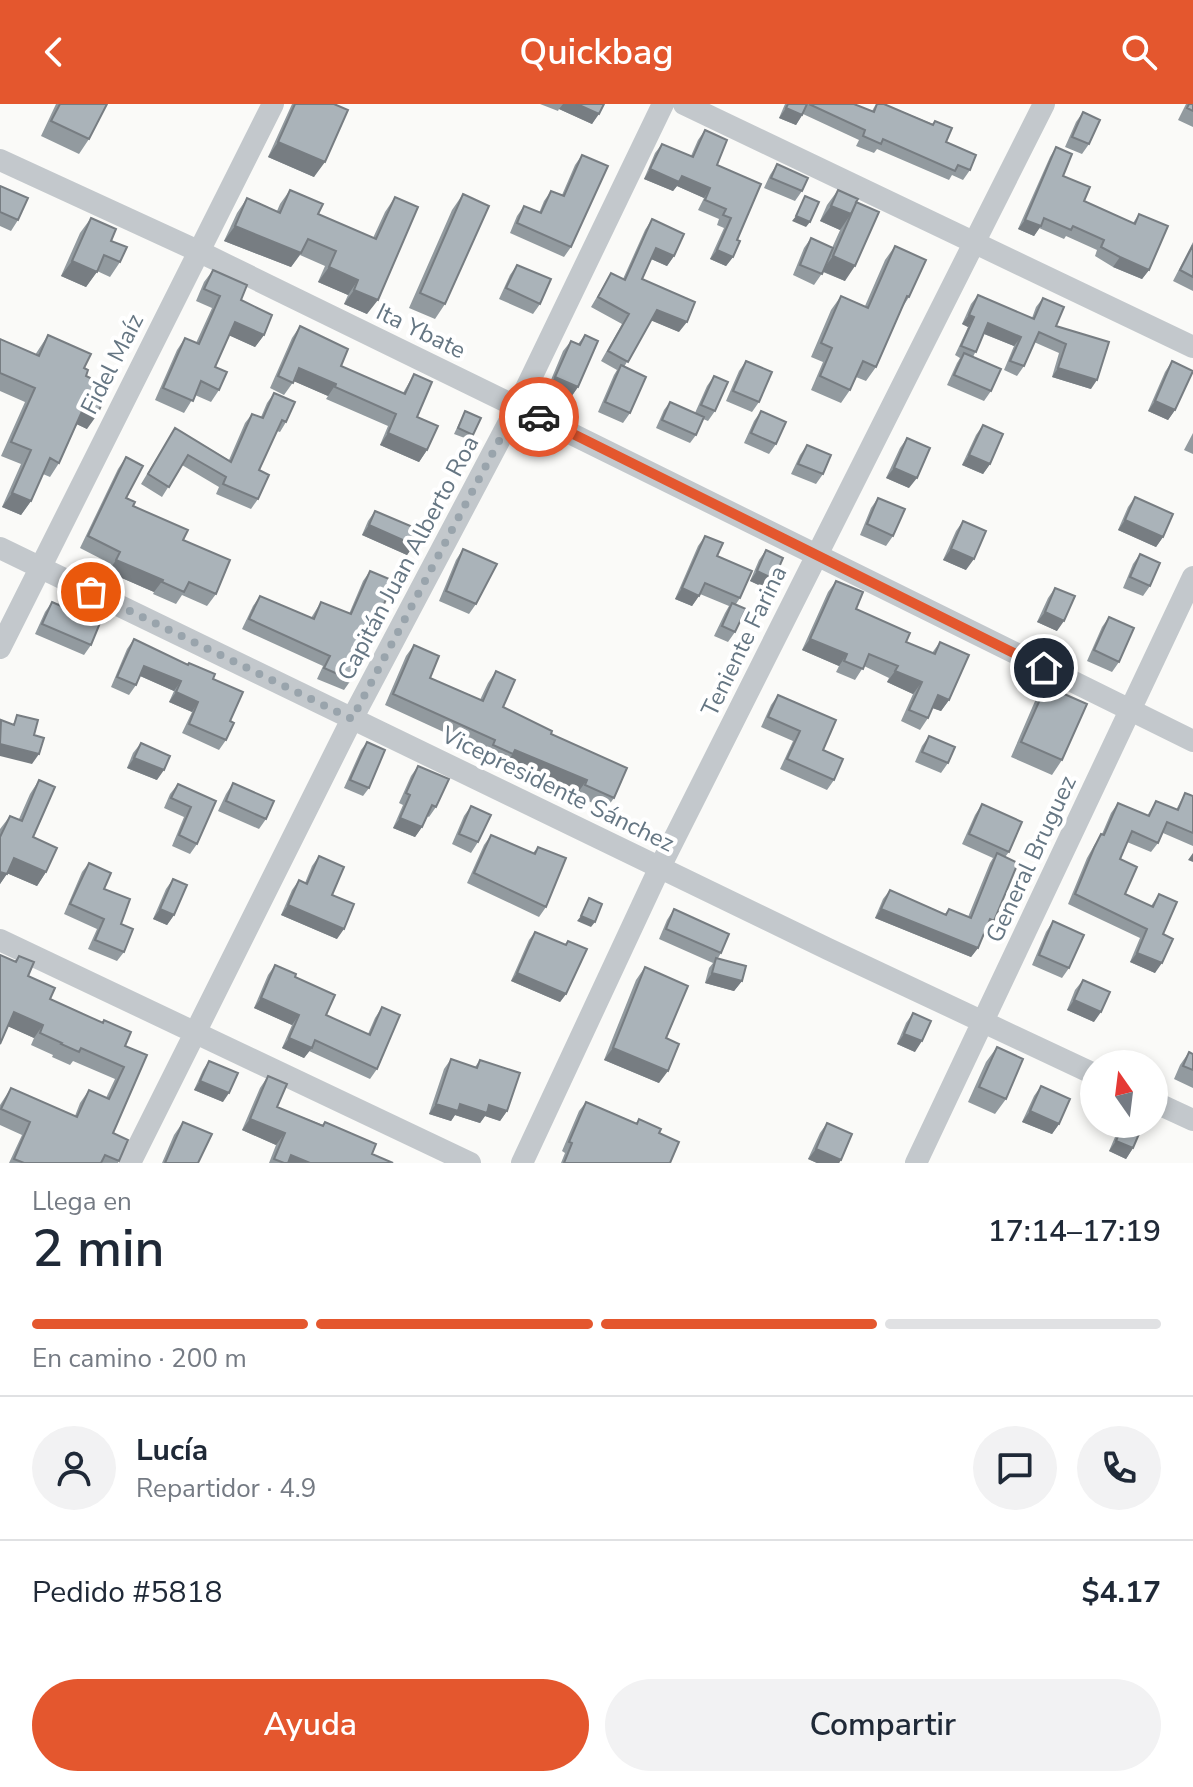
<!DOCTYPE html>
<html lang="es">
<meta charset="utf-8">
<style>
:root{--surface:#fff;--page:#f2f2f3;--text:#1f2937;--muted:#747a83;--line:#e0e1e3;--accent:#e4572e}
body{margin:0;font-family:"Nunito Sans",sans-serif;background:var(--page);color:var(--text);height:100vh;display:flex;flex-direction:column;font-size:30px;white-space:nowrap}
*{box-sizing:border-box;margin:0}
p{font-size:26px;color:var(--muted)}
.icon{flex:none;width:44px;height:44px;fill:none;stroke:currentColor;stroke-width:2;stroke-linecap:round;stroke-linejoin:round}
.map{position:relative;height:1059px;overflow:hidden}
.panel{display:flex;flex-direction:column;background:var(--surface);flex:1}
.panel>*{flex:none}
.needle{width:52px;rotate:346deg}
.buttons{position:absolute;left:1080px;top:946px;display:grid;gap:16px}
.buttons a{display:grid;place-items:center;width:88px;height:88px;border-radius:50%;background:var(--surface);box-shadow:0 4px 12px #0003;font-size:40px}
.pin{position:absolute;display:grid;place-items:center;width:68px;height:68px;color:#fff;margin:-34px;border:4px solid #fff;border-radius:50%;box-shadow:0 2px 8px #0007}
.courier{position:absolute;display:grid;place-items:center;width:80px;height:80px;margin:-40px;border:6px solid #e4572e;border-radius:50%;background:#fff;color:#222;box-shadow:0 2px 10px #0007}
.summary em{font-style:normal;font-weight:600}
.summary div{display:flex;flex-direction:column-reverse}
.summary{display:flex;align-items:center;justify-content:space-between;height:136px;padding:0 32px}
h1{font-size:52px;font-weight:600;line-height:60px}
.bar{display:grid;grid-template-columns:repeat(4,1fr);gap:12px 8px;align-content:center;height:96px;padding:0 32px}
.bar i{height:10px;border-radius:6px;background:var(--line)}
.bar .on{background:var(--accent)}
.bar p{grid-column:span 4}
.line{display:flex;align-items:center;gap:20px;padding:0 32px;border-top:2px solid var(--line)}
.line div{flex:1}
.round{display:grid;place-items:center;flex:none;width:84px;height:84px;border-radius:42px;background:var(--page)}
.primary-button{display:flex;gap:16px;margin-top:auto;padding:16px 32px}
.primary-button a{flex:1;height:92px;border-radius:48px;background:var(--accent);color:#fff;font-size:32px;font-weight:600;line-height:92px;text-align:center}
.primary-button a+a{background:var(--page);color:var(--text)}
header{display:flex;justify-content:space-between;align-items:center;height:104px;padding:0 32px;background:var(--accent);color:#fff;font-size:36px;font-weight:600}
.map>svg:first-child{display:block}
</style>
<header><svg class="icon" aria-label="back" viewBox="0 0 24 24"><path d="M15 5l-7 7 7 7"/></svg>Quickbag<svg class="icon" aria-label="search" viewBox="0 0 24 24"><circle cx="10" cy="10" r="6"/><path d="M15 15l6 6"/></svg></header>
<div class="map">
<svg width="1193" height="1059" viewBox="0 0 1193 1059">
<rect width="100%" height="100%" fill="#fafaf8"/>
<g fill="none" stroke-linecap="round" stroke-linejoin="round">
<!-- minor -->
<path stroke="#c3c8cc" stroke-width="22" d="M684 0 1193 243
M0 56 198 147 517 303 1193 637
M0 444 828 845 1094 970
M0 544 273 0
M0 836 470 1059
M1154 998 1193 1016
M130 1059 352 615 517 303 663 0
M522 1059 660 763 1044 0
M916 1059 1193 473"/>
</g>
<!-- wall -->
<path fill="#929a9f" d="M56 0H107L89 35 79 50 41 32Z
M292 0H334L314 73 268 53Z
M540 0H604L592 20 559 5 558 7Z
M785 0H854L872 7 876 0H884L933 20 935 17 946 38 970 66 963 76 952 71 949 76 877 45 874 49 856 42 859 36 803 10 796 21 779 14Z
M1186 0H1193V23L1178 16Z
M1083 8 1089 40 1082 50 1065 43 1076 18Z
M705 26 717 61 737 136 733 153 726 162 710 155 724 124 717 121 719 115 698 106 704 94 677 82 673 87 644 75 655 49 662 40 691 52 698 36Z
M1056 43 1063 72 1084 97 1133 119 1139 110 1149 166 1142 175 1113 163 1095 152 1097 146 1066 132 1064 135 1039 124 1034 132 1018 125 1050 53Z
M582 51 571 143 564 153 510 129 517 112 524 102 539 109 544 97 551 87 562 91 575 61Z
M777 60 802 87 795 97 764 84 770 71Z
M0 82 18 116 11 127 0 122Z
M290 86 318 110 373 134 385 108 395 93 367 210 344 200 348 191 318 178 325 162 300 151 291 163 224 137 237 109 247 94 277 107 280 100Z
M838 86 856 98 845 177 823 168 814 181 793 171 804 144 811 134 832 144 841 124 840 126 820 117 827 101Z
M463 90 445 200 435 215 409 204 452 106Z
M91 114 111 137 120 158 110 173 97 167 86 183 61 172 80 129Z
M652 115 674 152 667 162 651 155 642 175 679 228 651 216 624 263 630 309 623 319 598 308 614 271 617 266 601 257 622 220 591 203 611 169 623 175 645 126Z
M1193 138V187L1173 177Z
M895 142 909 193 902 204 876 263 866 277 856 273 850 286 841 299 811 286 823 258 811 253 831 206 841 192 865 202 885 156Z
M517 161 540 200 533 210 499 195 510 171Z
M213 166 241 196 264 231 255 243 229 231 215 263 219 286 211 298 195 291 184 309 155 296 177 246 185 234 196 239 212 204 196 197 204 178Z
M978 191 1032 214 1036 203 1043 194 1056 222 1091 285 1052 273 1059 249 1034 238 1024 262 1017 272 1004 266 1014 242 984 230 973 253 991 287 984 297 947 281 957 259 960 254 955 251 968 223 962 220 971 200Z
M300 222 341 262 403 289 414 270 417 313 427 346 419 358 380 341 388 322 326 295 328 292 294 277 284 291 270 284 292 234Z
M48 231 84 264 86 272 87 325 77 320 59 359 50 373 43 370 31 397 21 411 2 403 21 360 1 352 25 298 0 287V235L35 251Z
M585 231 578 283 571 293 548 283 563 247 571 237 578 240Z
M746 257 759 298 752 308 726 297 739 267Z
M1172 257 1175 306 1168 316 1148 307 1165 268Z
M714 272 715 307 708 317 703 315 696 331 690 339 656 324 664 306 670 298 695 309 707 282Z
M274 289 286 318 280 328 277 327 259 366 258 395 251 405 216 390 219 383 182 361 162 393 141 380 175 324 229 356 245 319 252 310 261 313 267 299Z
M465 307 473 331 470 336 454 330Z
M761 307 776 340 769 350 744 339 754 317Z
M983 321 990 360 983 370 962 361 976 331Z
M1193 329V350L1184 346Z
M907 334 909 384 886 374 900 344Z
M807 341 823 370 816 380 791 370 800 351Z
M126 353V394L133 402 183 436 216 490 207 502 182 491 176 500 153 490 154 488 108 468 111 460 80 444 118 365Z
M1135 393 1163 433 1156 443 1118 426 1128 403Z
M878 394 893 432 886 442 860 431 871 404Z
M375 407 414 441 407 451 362 431 368 417Z
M963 417 966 466 943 456 956 427Z
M705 432 740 494 736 500 735 528 728 538 714 532 725 509 729 502 700 490 692 502 675 495 698 442Z
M463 445 476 500 469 510 439 497 456 456Z
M766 446 774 475 767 485 750 477 759 456Z
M1140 450 1150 482 1143 492 1123 484 1133 460Z
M370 467 351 576 344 586 317 575 323 562 242 525 253 502 260 492 311 514 321 498 349 510 363 477Z
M836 477 856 505 906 538 932 549 940 538 949 596 941 607 932 604 928 614 920 626 901 617 913 590 887 578 889 574 864 562 855 576 836 568 839 562 802 546 828 488Z
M1055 484 1057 527 1037 518 1048 494Z
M52 498 91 541 84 551 35 530 45 508Z
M1109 513 1119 558 1112 568 1087 557 1102 523Z
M134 535 213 575 230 617 226 636 219 646 182 629 192 608 169 598 174 587 140 572 136 581 129 591 111 583 127 545Z
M414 541 430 574 480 596 488 579 496 567 503 603 551 630 614 694 606 705 577 692 579 687 508 657 505 661 485 652 487 648 385 601 406 552Z
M1046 582 1062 656 1052 671 1011 653 1035 597Z
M778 591 834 676 827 686 780 665 793 637 761 623 771 601Z
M929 632 948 659 941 669 915 658 922 642Z
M367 638 369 684 363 692 344 684 361 646Z
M141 639 157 676 127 664 133 649Z
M418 662 436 703 429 713 427 712 422 723 415 733 393 724 403 701 399 699 411 672Z
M39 676 33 733 46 768 37 782 7 769 0 780V725L10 712 19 715 30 690Z
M233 679 266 715 259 725 218 707 226 690Z
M178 680 216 697 197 740 190 750 172 742 184 713 164 704 170 690Z
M1185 689 1193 692V742L1163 729 1158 739 1151 748 1127 738 1120 755 1125 790 1151 802 1159 790 1163 830 1155 869 1130 858 1140 834 1068 800 1087 754 1095 740 1102 730 1111 709 1118 699 1147 712 1156 697 1176 706Z
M982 700 1009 748 1005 753 994 817 987 826H986L978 844 971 853 875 814 883 795 890 786 945 810 949 805 968 813 990 759 993 754 962 740 975 711Z
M471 702 478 738 471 749 452 740 464 712Z
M491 731 533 749 538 743 546 803 539 813 467 779 484 741Z
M319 752 332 791 337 835 281 811 292 786 299 776 305 779 312 762Z
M89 759 104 785 124 848 117 857 88 845 97 825 64 810 82 768Z
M173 775 174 811 167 821 153 815 166 785Z
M674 805 721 849 718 854 742 877 734 887 705 879 709 864 713 859 659 835 667 816Z
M1053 817 1069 864 1062 874 1032 861 1046 828Z
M535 828 565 841 568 837 566 890 560 898 511 877 529 836Z
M19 852 28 872 50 895 125 942 147 951 113 1029 119 1057 118 1059H9L22 1031 0 1021V1001L11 984 75 1012 80 999 89 986 106 994 115 975 73 957 70 961 52 953 53 951 31 941 34 934 8 922 14 858Z
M275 861 295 873 326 911 368 930 375 914 382 903 377 965 370 975 309 947 304 954 282 944 292 921 254 904 268 871Z
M645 863 666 934 659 979 604 956 636 876Z
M1083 876 1094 918 1067 906 1075 886Z
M913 909 915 948 897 940 906 919Z
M997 943 1006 995 995 1010 968 998 986 958Z
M1189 948 1193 950V984L1174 975 1180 961Z
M451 955 475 963 480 956 507 1007 500 1017 485 1012 480 1019 455 1011 451 1017 429 1010 444 965Z
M209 957 223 998 194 986 203 966Z
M268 972 277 1003 323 1021 325 1018 372 1050 393 1059H269L276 1041 242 1026 260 984Z
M1041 982 1059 1020 1052 1030 1022 1018 1034 992Z
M586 998 636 1019 639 1015 659 1029 670 1059H561L565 1049 562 1047 579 1007Z
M183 1018 198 1059H162L174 1031Z
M827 1019 841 1056 839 1059H817L808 1055 820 1029Z
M1122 1020H1135L1133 1044 1126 1055 1109 1047 1118 1026Z"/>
<!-- shaded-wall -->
<path fill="#777d82" d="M563 0H577L599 10 592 20 559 5Z
M786 4 802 11 796 21 779 14Z
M278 38 325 58 314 73 268 53Z
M650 65 682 72 710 84 704 94 677 82 673 87 644 75Z
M831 102 851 110 840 126 820 117Z
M796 112 810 118 806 123 792 117Z
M1025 116 1041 122 1034 132 1018 125Z
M235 122 301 149 291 163 224 137Z
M656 144 674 152 667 162 649 154Z
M717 146 733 153 726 162 710 155Z
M833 152 855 162 845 177 822 167Z
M1120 153 1149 166 1142 175 1113 163Z
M72 157 97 168 86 183 61 172Z
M329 163 358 176 348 191 318 178Z
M354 186 378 196 367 210 344 200Z
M657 206 687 218 679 228 650 216Z
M969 211 974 213 968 223 962 220Z
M235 218 264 231 255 243 226 230Z
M988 219 1021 233 1014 242 982 229Z
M299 264 336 280 328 292 291 276Z
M1058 264 1097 276 1091 285 1052 273Z
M555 273 578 283 571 293 548 283Z
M1155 297 1175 306 1168 316 1148 307Z
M83 305 97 311 87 325 74 319Z
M388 329 427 346 419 358 380 341Z
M969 351 990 360 983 370 962 361Z
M894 364 917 374 909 384 886 374Z
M12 389 31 397 21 411 2 403Z
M1125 416 1163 433 1156 443 1118 426Z
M369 421 414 441 407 451 362 431Z
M951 445 974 455 966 466 943 456Z
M116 456 163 476 154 488 108 468Z
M757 467 774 475 767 485 750 477Z
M682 484 699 492 692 502 675 495Z
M1045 508 1064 517 1057 527 1037 518Z
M810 535 847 550 839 562 802 546Z
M144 562 181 577 174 587 138 571Z
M895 567 922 578 913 590 887 578Z
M176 588 198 598 192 608 169 598Z
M938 591 949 596 941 607 930 603Z
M0 640 39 650 32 660 0 652Z
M515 646 587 676 579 687 508 657Z
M134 654 164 666 157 676 127 664Z
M400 714 422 723 415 733 393 724Z
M1193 749V758L1188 756Z
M14 754 46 768 37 782 4 768Z
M0 768 7 770 0 780Z
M288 801 344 825 337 835 281 811Z
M160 805 174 811 167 821 153 815Z
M881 805 978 844 971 853 875 814Z
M581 812 595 818 591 823 577 817Z
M990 815 994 817 987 826 983 825Z
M1137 849 1162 859 1155 869 1130 858Z
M517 869 566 890 560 898 511 877Z
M712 869 742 877 734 887 705 879Z
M261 894 299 911 292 921 254 904Z
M1074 896 1101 908 1094 918 1067 906Z
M14 908 43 921 34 934 5 921Z
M904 930 922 937 915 948 897 940Z
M289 934 312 944 304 954 282 944Z
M613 944 668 967 659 979 604 956Z
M200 977 229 989 223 998 194 986Z
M436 1000 489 1001 507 1007 500 1017 485 1012 480 1019 455 1011 451 1017 429 1010Z
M1030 1007 1059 1020 1052 1030 1022 1018Z
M250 1015 285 1029 276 1041 242 1026Z
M1116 1037 1133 1044 1126 1055 1109 1047Z
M816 1045 841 1056 839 1059H817L808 1055Z
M291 1051 310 1059H286Z"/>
<!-- building -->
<path fill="#aab3b9" stroke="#777d82" stroke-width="2" d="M60 0H107L89 35 51 17Z
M295 0H334L348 6 325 58 278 38Z
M577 0H604L599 10Z
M788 0H807L802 11 786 4Z
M809 0H854L874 8 877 0H884L933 21 935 17 952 24 946 38 976 51 970 66 958 61 955 67 883 35 881 40 863 32 865 26Z
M1189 0H1193V7L1187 4Z
M1083 8 1100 16 1089 40 1072 33Z
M705 26 727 36 717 61 761 80 737 136 740 137 733 153 717 146 731 114 723 111 726 105 705 96 710 84 682 72 679 78 650 65 662 40 693 53Z
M1056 43 1072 50 1063 72 1090 83 1084 97 1135 120 1139 110 1168 122 1149 166 1120 153 1101 143 1104 136 1073 122 1071 126 1044 114 1041 122 1025 116Z
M582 51 608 62 571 143 517 119 524 102 541 109 551 87 564 92Z
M777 60 808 74 802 87 771 74Z
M0 82 28 94 18 116 0 108Z
M290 86 323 100 318 110 376 135 395 93 418 103 378 196 354 186 358 176 329 163 336 147 308 135 301 149 235 122 247 94 280 109Z
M838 86 858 95 856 98 879 108 855 162 833 152 856 99 851 110 831 102Z
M463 90 489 102 445 200 420 189Z
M805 92 819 98 810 118 796 112Z
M91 114 116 125 111 137 127 143 120 158 104 151 97 168 72 157Z
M652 115 684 130 674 152 656 144 642 175 695 198 687 218 657 206 628 258 608 247 629 210 598 193 611 169 625 176Z
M811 134 833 144 822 170 800 161Z
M1193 141V173L1180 166Z
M895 142 926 156 909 193 907 192 876 263 863 257 850 286 820 272 832 244 821 239 841 192 868 204Z
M517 161 551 175 540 200 506 184Z
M213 166 247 181 241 196 272 211 264 231 235 218 215 263 227 268 219 286 201 277 193 297 163 284 185 234 199 240 220 192 204 185Z
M978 191 1034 215 1043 194 1064 203 1056 222 1109 238 1097 276 1058 264 1066 240 1039 228 1024 262 1010 257 1021 233 988 219 976 248 961 242 974 213 969 211Z
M300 222 348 245 341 262 405 290 414 270 432 278 417 313 438 322 427 346 388 329 396 310 335 283 336 280 299 264 293 279 278 272Z
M48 231 91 250 84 264 88 266 86 272 109 283 97 311 83 305 59 359 50 354 31 397 12 389 31 346 11 338 35 284 0 269V235L39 252Z
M585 231 598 237 578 283 555 273 571 237 580 241Z
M964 249 1001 265 991 287 954 271Z
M746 257 772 268 759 298 733 287Z
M1172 257 1193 267 1175 306 1155 297Z
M621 261 646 273 630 309 605 298Z
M714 272 728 278 715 307 701 301Z
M274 289 295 298 286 318 282 316 259 366 269 371 258 395 223 380 226 373 188 351 169 383 148 370 175 324 231 358 252 310 263 314Z
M670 298 704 313 696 331 662 316Z
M465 307 481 314 473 331 458 324Z
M761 307 786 318 776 340 751 329Z
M983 321 1003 330 990 360 969 351Z
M907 334 930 344 917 374 894 364Z
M807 341 831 351 823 370 798 360Z
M126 353 143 362 126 394 135 398 133 402 188 426 183 436 230 456 216 490 189 478 184 488 162 478 163 476 116 456 120 448 88 432Z
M1135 393 1173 410 1163 433 1125 416Z
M878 394 905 405 893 432 867 420Z
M375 407 420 426 414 441 369 421Z
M963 417 986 427 974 455 951 445Z
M705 432 723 439 717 452 752 467 740 494 705 479 699 492 682 484Z
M463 445 497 460 476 500 446 487Z
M766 446 783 454 774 475 757 467Z
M1140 450 1160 459 1150 482 1130 473Z
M370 467 394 477 351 576 324 564 330 552 249 515 260 492 314 515 321 498 351 510Z
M836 477 863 488 856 505 910 529 906 538 935 550 940 538 969 551 949 596 938 591 928 614 909 606 922 578 895 567 898 562 869 550 863 565 844 557 847 550 810 535Z
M1055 484 1075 492 1064 517 1045 508Z
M52 498 100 519 91 541 42 520Z
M732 499 746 505 735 528 722 522Z
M1109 513 1134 524 1119 558 1094 546Z
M134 535 188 561 189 559 215 570 213 575 243 588 230 617 234 619 226 636 189 620 198 598 176 588 181 577 144 562 136 581 117 573Z
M414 541 439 552 430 574 483 597 496 567 515 576 503 603 552 627 551 630 627 664 614 694 585 681 587 676 515 646 513 650 493 641 495 636 393 590Z
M1046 582 1087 600 1062 656 1021 638Z
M778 591 836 616 823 646 843 655 834 676 787 655 800 627 768 613Z
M17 611 38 616 34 631 44 634 39 650 0 640 1 616 14 621Z
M929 632 955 643 948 659 922 648Z
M367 638 385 646 369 684 350 676Z
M141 639 170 652 164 666 134 654Z
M418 662 449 675 436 703 432 701 422 723 400 714 410 691 406 689Z
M39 676 55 683 33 733 57 744 46 768 14 754 7 770 0 768V733L10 712 22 717Z
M233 679 274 697 266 715 226 697Z
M178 680 216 697 197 740 179 731 191 703 171 694Z
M1185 689 1193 692V729L1167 718 1158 739 1132 727 1120 755 1137 763 1125 790 1153 803 1159 790 1177 798 1163 830 1173 835 1162 859 1137 849 1147 825 1075 790 1094 744 1101 730 1104 731 1118 699 1149 712 1156 697 1178 706Z
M982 700 1022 718 1009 748 969 730Z
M471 702 491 711 478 738 459 730Z
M491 731 535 750 538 743 566 754 546 803 474 769Z
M997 749 1018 759 994 817 990 815 978 844 881 805 890 786 946 811 949 805 971 814Z
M319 752 344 763 332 791 354 800 344 825 288 801 299 776 307 780Z
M89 759 111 769 104 785 130 795 121 820 133 825 124 848 95 836 104 815 70 800Z
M173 775 187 781 174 811 160 805Z
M589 794 602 800 595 818 581 812Z
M674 805 729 830 721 849 666 825Z
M1053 817 1084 831 1069 864 1039 851Z
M535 828 566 841 568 837 587 845 566 890 517 869Z
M0 851 16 858 19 852 34 858 28 872 55 884 50 895 103 919 104 916 131 928 125 942 147 951 113 1029 128 1036 119 1057 105 1051 101 1059H24L14 1055 30 1018 1 1005 11 984 77 1013 89 986 109 995 124 963 81 944 79 948 61 940 62 939 40 929 43 921 14 908 0 940Z
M716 854 746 862 742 877 712 869Z
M275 861 296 870 295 873 335 891 326 911 370 931 382 903 400 911 377 965 315 936 312 944 289 934 299 911 261 894Z
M645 863 688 882 666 934 679 940 668 967 613 944Z
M1083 876 1110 888 1101 908 1074 896Z
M913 909 931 917 922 937 904 930Z
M997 943 1023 955 1006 995 979 983Z
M1189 948 1193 950V966L1183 962Z
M451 955 477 964 480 956 520 969 507 1007 489 1001 487 1009 460 1000 458 1007 436 1000Z
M209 957 238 969 229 989 200 977Z
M268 972 287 980 277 1003 323 1022 325 1018 376 1040 372 1050 393 1059H310L291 1051 288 1059H284L274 1055 285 1029 250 1015Z
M1041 982 1070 995 1059 1020 1030 1007Z
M586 998 637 1020 639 1015 661 1025 659 1029 679 1038 670 1059H564L572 1039 569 1038Z
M183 1018 212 1030 198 1059H165Z
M827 1019 852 1030 841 1056 816 1045Z
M1123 1020H1135L1142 1023 1133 1044 1116 1037Z"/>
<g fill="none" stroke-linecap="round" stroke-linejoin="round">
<!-- done -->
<path stroke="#99a4ac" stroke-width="8" stroke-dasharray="0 14.4" d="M91 488 352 615 517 303 539 313"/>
<!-- route -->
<path stroke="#e4572e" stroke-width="10" d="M539 313 1044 564"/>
</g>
<g text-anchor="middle" stroke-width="8" stroke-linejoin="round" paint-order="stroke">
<!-- street labels -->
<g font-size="24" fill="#657683" stroke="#fff">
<text transform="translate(421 227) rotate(26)" y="8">Ita Ybate</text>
<text transform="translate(112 260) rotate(-63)" y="8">Fidel Maíz</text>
<text transform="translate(408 454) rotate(-62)" y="8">Capitán Juan Alberto Roa</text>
<text transform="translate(744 537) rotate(-64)" y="8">Teniente Farina</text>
<text transform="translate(558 685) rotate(26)" y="8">Vicepresidente Sánchez</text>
<text transform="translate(1031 755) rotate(-65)" y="8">General Bruguez</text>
</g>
</g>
</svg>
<div class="buttons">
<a><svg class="needle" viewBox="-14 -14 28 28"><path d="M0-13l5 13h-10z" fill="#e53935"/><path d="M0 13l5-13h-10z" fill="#747a83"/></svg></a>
</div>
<div class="pin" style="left:91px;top:488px;background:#ea580c"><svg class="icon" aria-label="bag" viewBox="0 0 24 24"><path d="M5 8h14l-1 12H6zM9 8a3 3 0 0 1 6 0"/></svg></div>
<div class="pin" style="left:1044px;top:564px;background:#1f2937"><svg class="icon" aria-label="home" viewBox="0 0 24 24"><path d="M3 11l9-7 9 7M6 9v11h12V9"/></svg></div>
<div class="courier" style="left:539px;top:313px"><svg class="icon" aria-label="car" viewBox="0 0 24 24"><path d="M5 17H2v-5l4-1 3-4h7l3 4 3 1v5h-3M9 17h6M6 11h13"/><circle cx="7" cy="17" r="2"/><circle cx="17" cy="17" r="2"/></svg></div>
</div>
<section class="panel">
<div class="summary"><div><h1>2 min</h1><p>Llega en</p></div><em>17:14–17:19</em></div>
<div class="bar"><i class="on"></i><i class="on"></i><i class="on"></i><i></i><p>En camino · 200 m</p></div>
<div class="line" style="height:144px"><a class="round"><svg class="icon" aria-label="person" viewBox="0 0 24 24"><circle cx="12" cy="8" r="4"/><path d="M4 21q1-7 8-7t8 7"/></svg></a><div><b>Lucía</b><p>Repartidor · 4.9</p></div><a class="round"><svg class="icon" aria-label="chat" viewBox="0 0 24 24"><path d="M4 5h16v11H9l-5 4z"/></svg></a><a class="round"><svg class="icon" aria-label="phone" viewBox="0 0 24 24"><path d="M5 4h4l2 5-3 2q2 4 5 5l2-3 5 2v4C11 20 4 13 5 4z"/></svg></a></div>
<div class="line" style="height:104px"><div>Pedido #5818</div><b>$4.17</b></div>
<div class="primary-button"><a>Ayuda</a><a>Compartir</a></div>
</section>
